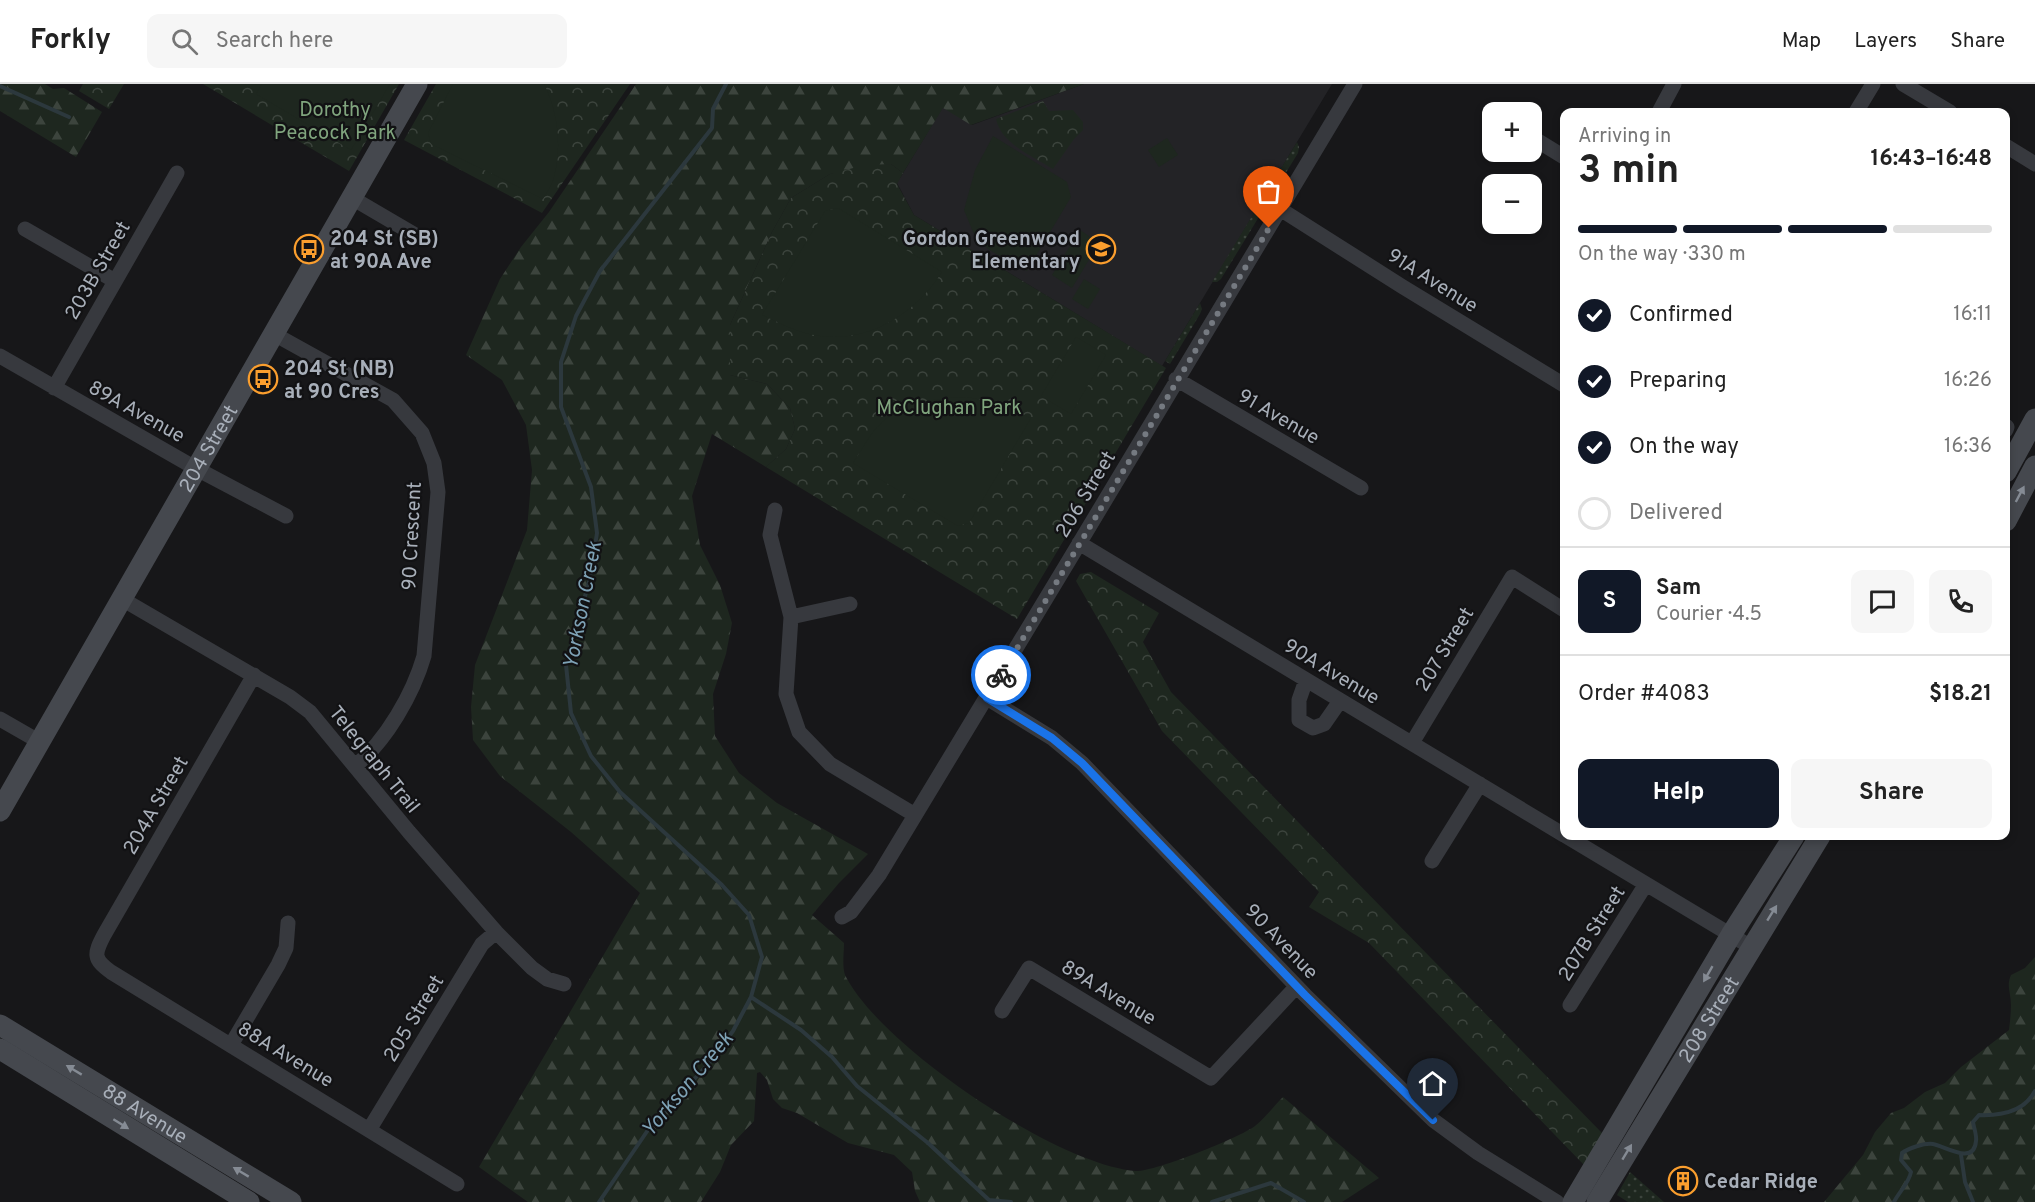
<!DOCTYPE html>
<meta charset="utf-8">
<style>
:root{--surface:#fff;--page:#f6f6f6;--text:#222;--muted:#767676;--line:#e0e0e0;--accent:#111827}
body{margin:0;font-family:Overpass,sans-serif;background:var(--page);color:var(--text);height:100vh;display:flex;flex-direction:column;font-size:22px;white-space:nowrap}
*{box-sizing:border-box;margin:0}
p{font-size:20px;color:var(--muted)}
.icon{flex:none;width:33px;height:33px;fill:none;stroke:currentColor;stroke-width:2;stroke-linecap:round;stroke-linejoin:round}
.map{position:relative;flex:1;overflow:hidden}
.side{position:absolute;left:1560px;top:24px;width:450px;height:732px;display:flex;flex-direction:column;background:var(--surface);border-radius:12px;box-shadow:0 3px 9px #0003}
.side>*{flex:none}
.buttons{position:absolute;left:1482px;top:18px;display:grid;gap:12px}
.buttons a{display:grid;place-items:center;width:60px;height:60px;border-radius:12px;background:var(--surface);box-shadow:0 3px 9px #0003;font-size:30px}
.pin{position:absolute;display:grid;place-items:center;width:51px;height:51px;color:#fff;margin:-62px -26px;border-radius:50% 50% 50% 0;rotate:-45deg;box-shadow:0 0 6px #0007}
.pin .icon{rotate:45deg}
.courier{position:absolute;display:grid;place-items:center;width:60px;height:60px;margin:-30px;border:4px solid #1a73e8;border-radius:50%;background:#fff;color:#222;box-shadow:0 2px 8px #0007}
.headline em{font-style:normal;font-weight:700}
.headline div{display:flex;flex-direction:column-reverse}
.headline{display:flex;align-items:center;justify-content:space-between;height:102px;padding:0 18px}
h1{font-size:39px;font-weight:700;line-height:45px}
.bar{display:grid;grid-template-columns:repeat(4,1fr);gap:9px 6px;align-content:center;height:72px;padding:0 18px}
.bar i{height:8px;border-radius:4px;background:var(--line)}
.bar .on{background:var(--accent)}
.bar p{grid-column:span 4}
.line{display:flex;align-items:center;gap:15px;padding:0 18px;border-top:2px solid var(--line)}
.line div{flex:1}
.round{display:grid;place-items:center;flex:none;width:63px;height:63px;border-radius:12px;background:var(--page)}
ol{padding:0 18px;list-style:none}
li{display:flex;align-items:center;gap:18px;height:66px}
li p{margin-inline-start:auto}
li .icon{padding:6px;border-radius:50%;background:var(--accent);color:#fff;stroke-width:4}
li:last-child{color:var(--muted)}
li i{width:33px;height:33px;border:3px solid var(--line);border-radius:50%}
.action{display:flex;gap:12px;margin-top:auto;padding:12px 18px}
.action a{flex:1;height:69px;border-radius:12px;background:var(--accent);color:#fff;font-size:24px;font-weight:700;line-height:69px;text-align:center}
.action a+a{background:var(--page);color:var(--text)}
header{display:flex;align-items:center;gap:36px;box-sizing:border-box;height:84px;padding:0 30px;background:var(--surface);border-bottom:2px solid var(--line)}
header strong{font-size:28px}
nav{display:flex;gap:33px;margin-inline-start:auto;font-size:21px}
.search{width:420px;height:54px;background:var(--page);display:flex;align-items:center;gap:15px;box-sizing:border-box;padding:0 21px;border-radius:12px;color:var(--muted);font-size:22px}
.map>svg:first-child{display:block}
</style>
<header>
<strong>Forkly</strong>
<div class="search"><svg class="icon" aria-label="search" viewBox="0 0 24 24"><circle cx="10" cy="10" r="6"/><path d="M15 15l6 6"/></svg>Search here</div>
<nav><a>Map</a><a>Layers</a><a>Share</a></nav>
</header>
<div class="map">
<svg width="2035" height="1118" viewBox="0 0 2035 1118">
<defs>
<pattern id="grass-dots" width="8" height="8" patternUnits="userSpaceOnUse" patternTransform="scale(1.5)"><rect width="8" height="8" fill="#1e271f"/><path d="M2 2h.1M6 6h.1" fill="none" stroke="#3c443d" stroke-width="1.8" stroke-linecap="round"/></pattern>
<pattern id="forest-firs" width="22" height="20" patternUnits="userSpaceOnUse" patternTransform="scale(1.5)"><rect width="22" height="20" fill="#1e271f"/><path d="M5 1l3.5 6h-7zM16 11l3.5 6h-7z" fill="#3c443d"/></pattern>
<pattern id="park-crowns" width="20" height="18" patternUnits="userSpaceOnUse" patternTransform="scale(1.5)"><rect width="20" height="18" fill="#1e271f"/><path d="M2 6a3 3 0 1 1 6 0M12 15a3 3 0 1 1 6 0" fill="none" stroke="#3c443d"/></pattern>
</defs>
<rect width="100%" height="100%" fill="#171719"/>
<!-- built -->
<path fill="#232326" d="M1084 0H1332L1162 282 914 131 897 99 943 23 972 41Z"/>
<!-- grass -->
<path fill="url(#grass-dots)" d="M1297 58 1299 63 1298 69 1221 195 1217 198H1212Z
M1200 219 1202 225 1200 230 1170 280 1165 277Z
M1630 1088 1664 1118H1628L1617 1111Z"/>
<!-- forest -->
<path fill="url(#forest-firs)" d="M0 0H45L53 5 64 4 102 28 76 73 0 27Z
M636 0H1084L971 41 943 24 903 89 891 80 830 90 791 114 772 148 730 241V291L767 300 790 324 795 345 786 365 766 383 712 350 692 412 700 461 720 501 732 539 726 570 713 610 715 652 739 689 777 719 868 770 839 799 812 831 844 859C844 868 842 882 845 891 880 962 1057 1081 1136 1087 1154 1088 1239 1054 1255 1042 1265 1034 1274 1022 1283 1013L1379 1094 1342 1118H920L915 1107 912 1088 894 1071 848 1059 797 1029 782 1024 773 1015 767 996 760 988 757 989 754 1037 731 1061 720 1088 701 1118H528L479 1083 640 809 571 748 500 692 473 656 471 623 475 581 527 446 532 386 526 341 502 296 466 271 500 195 521 163 549 128Z
M2035 873V1118H1824L1863 1071 1875 1048 1891 1029 1904 1024 1925 1008 1945 999 1961 983 2009 946C2010 938 2011 929 2011 921 2011 909 2006 902 2011 891L2025 884Z"/>
<!-- park -->
<path fill="url(#park-crowns)" d="M83 0H124L109 25 79 7Z
M203 0H399L349 87Z
M436 0H630L542 129 404 56Z
M1043 17 1049 27 1073 26 1083 38V46L1074 55 1053 85C1033 72 1001 60 996 35Z
M891 80 903 89 897 100 914 131 1166 284 1017 535 766 383 786 365 795 345 790 324 767 300 730 291V241L772 148 791 114 830 90 865 81Z
M1091 488 1159 529 1143 558 1171 608 1603 1050 1584 1081 1369 859 1309 823 1319 808 1162 647 1076 497 1080 490Z"/>
<!-- garden -->
<path fill="#1e271f" d="M262 0H390L351 66 256 10Z
M453 0H544C558 27 562 64 554 93 552 101 547 108 543 115L431 60 428 49Z
M993 52 1067 98 1071 113 1027 187 991 167 976 155 964 126 975 86Z
M1167 54 1178 71 1159 83 1148 66Z
M838 124 942 188C914 232 863 263 809 250 792 246 778 238 762 231L825 127Z
M1080 146 1099 159 1072 204 1052 191Z
M1084 195 1100 205 1088 225 1072 215Z
M1076 253 1106 271 1071 330 1041 312Z
M967 313 997 319 1031 334 969 439 958 442 853 379C863 364 872 345 887 334 910 317 940 314 967 313Z"/>
<g fill="none" stroke-linecap="round" stroke-linejoin="round">
<!-- stream -->
<path stroke="#2c383d" stroke-width="4" d="M0 2 69 33
M751 913 801 946 832 973 857 1002 928 1059 989 1116 1011 1118
M1961 1071 1965 1098 1973 1118
M599 1118 650 1043 710 978 733 947 751 913 762 873 749 831 722 801 620 708 591 672 571 629 566 581 590 494 597 449 591 403 561 323V278L576 232 600 187 712 44 713 25 726 0
M1212 1118 1271 1099 1304 1118
M1894 1118C1899 1108 1909 1099 1911 1088L1901 1076 1902 1069C1909 1064 1924 1059 1933 1060 1945 1062 1974 1082 1976 1057 1977 1052 1974 1044 1973 1038L1979 1031C2001 1032 2024 1028 2035 1007"/>
<!-- street -->
<path stroke="#37393e" stroke-width="15" d="M1903 0 1950 28
M1659 28 1674 0
M1856 28 1873 0
M1538 57 1564 73
M2006 62 2035 80
M352 114 422 155
M1280 125 1403 203 1564 301
M25 145 115 197
M274 250 393 316 422 349 434 379 438 408 424 572C413 610 386 657 355 682
M0 272 197 385 286 432
M1176 295 1361 404
M54 304 177 89
M2006 342 2007 343 2006 346
M775 426 770 451 791 533 786 610 799 648 830 680 915 731
M1079 459 1564 751
M122 515 290 613 310 628 409 748 496 848 532 884 547 895 564 900
M791 533 850 520
M254 591 104 851C94 870 93 875 111 888L457 1100
M1306 596 1299 616V636L1313 644 1324 640 1340 617
M987 614 1052 654 1082 679 1305 911 1433 1036 1478 1069 1557 1118
M0 635 40 658
M1412 659 1512 493 1564 526
M1566 752 1751 863
M1432 777 1480 700
M842 833 851 828 879 791C1039 528 1196 264 1355 0
M1570 921 1646 800
M1002 927 1029 884 1211 994 1296 903
M231 961 278 881 286 864 288 839
M369 1046 482 860 496 848"/>
<!-- secondary -->
<g stroke="#45484e" stroke-width="21">
<path d="M2006 388 2035 335"/>
<path d="M2006 437 2035 382"/>
<path id="s1" d="M0 727 417 0"/>
<path id="s2" d="M0 941 291 1118"/>
<path d="M0 965 249 1118"/>
<path d="M1573 1118 1731 851 1794 752"/>
<path id="s3" d="M1597 1118 1820 752"/>
</g>
</g>
<!-- one-way arrows -->
<defs><path id="oneway-solid" d="M-6-.8H1V-3.2L6.5 0L1 3.2V.8H-6Z" transform="scale(1.5)"/></defs>
<g fill="#858b94">
<use href="#oneway-solid" transform="translate(2020 410) rotate(-62)"/>
<use href="#oneway-solid" transform="translate(1772 829) rotate(-58)"/>
<use href="#oneway-solid" transform="translate(1708 890) rotate(120)"/>
<use href="#oneway-solid" transform="translate(74 986) rotate(-149)"/>
<use href="#oneway-solid" transform="translate(121 1040) rotate(32)"/>
<use href="#oneway-solid" transform="translate(1627 1068) rotate(-59)"/>
<use href="#oneway-solid" transform="translate(241 1088) rotate(-149)"/>
</g>
<g fill="none" stroke-linecap="round" stroke-linejoin="round">
<!-- done -->
<path stroke="#757a81" stroke-width="6" stroke-dasharray="0 10.8" d="M1001 591 1269 144"/>
<!-- route -->
<path stroke="#1a73e8" stroke-width="8" d="M1001 591 987 614 1052 654 1082 679 1305 911 1433 1036"/>
</g>
<!-- icons -->
<defs>
<g id="bus-ring" transform="scale(1.5)"><circle r="9.5" fill="#121214" stroke="#fa9e2e" stroke-width="1.5"/><path d="M-5-6H5V4H4V6H2V4H-2V6H-4V4H-5ZM-3.5-4V0h7V-4ZM-3.5 1.2v1.5H-2V1.2ZM2 1.2v1.5H3.5V1.2Z" fill="#fa9e2e"/></g>
<g id="school-ring" transform="scale(1.5)"><circle r="9.5" fill="#121214" stroke="#fa9e2e" stroke-width="1.5"/><path d="M0-5L7-2L0 1L-7-2ZM-4 1L0 2.5L4 1V4Q0 6-4 4Z" fill="#fa9e2e"/></g>
<g id="building-ring" transform="scale(1.5)"><circle r="9.5" fill="#121214" stroke="#fa9e2e" stroke-width="1.5"/><path d="M-4-6H4V6H1V3H-1V6H-4ZM-2.5-4.3h1.7v1.8h-1.7ZM.8-4.3h1.7v1.8H.8ZM-2.5-1h1.7V.8h-1.7ZM.8-1h1.7V.8H.8Z" fill="#fa9e2e"/></g>
</defs>
<g fill-rule="evenodd">
<use href="#bus-ring" x="309" y="165"/>
<use href="#school-ring" x="1101" y="165"/>
<use href="#bus-ring" x="263" y="295"/>
<use href="#building-ring" x="1683" y="1097"/>
</g>
<g text-anchor="middle" stroke-width="4.5" stroke-linejoin="round" paint-order="stroke">
<!-- park labels -->
<g font-size="20" fill="#80a57e" stroke="#121214">
<text x="335" y="32">Dorothy<tspan x="335" dy="23">Peacock Park</tspan></text>
<text x="949" y="330">McClughan Park</text>
</g>
<!-- poi labels -->
<g font-size="20" font-weight="bold" fill="#a8afb9" stroke="#121214" text-anchor="start">
<text x="330" y="161">204 St (SB)<tspan x="330" dy="23">at 90A Ave</tspan></text>
<text x="1080" y="161" text-anchor="end">Gordon Greenwood<tspan x="1080" dy="23">Elementary</tspan></text>
<text x="284" y="291">204 St (NB)<tspan x="284" dy="23">at 90 Cres</tspan></text>
<text x="1704" y="1104">Cedar Ridge</text>
</g>
<!-- street labels -->
<g font-size="20" fill="#a8afb9" stroke="#121214">
<text transform="translate(97 186) rotate(-60)" y="7">203B Street</text>
<text transform="translate(1433 196) rotate(32)" y="7">91A Avenue</text>
<text transform="translate(137 327) rotate(29)" y="7">89A Avenue</text>
<text transform="translate(1279 332) rotate(30)" y="7">91 Avenue</text>
<text dy="7" stroke="none"><textPath href="#s1" startOffset="418">204 Street</textPath></text>
<text transform="translate(1085 410) rotate(-59)" y="7">206 Street</text>
<text transform="translate(411 452) rotate(-87)" y="7">90 Crescent</text>
<text transform="translate(1444 565) rotate(-59)" y="7">207 Street</text>
<text transform="translate(1332 587) rotate(31)" y="7">90A Avenue</text>
<text transform="translate(375 675) rotate(51)" y="7">Telegraph Trail</text>
<text transform="translate(155 721) rotate(-60)" y="7">204A Street</text>
<text transform="translate(1591 849) rotate(-58)" y="7">207B Street</text>
<text transform="translate(1282 857) rotate(46)" y="7">90 Avenue</text>
<text transform="translate(1109 908) rotate(31)" y="7">89A Avenue</text>
<text transform="translate(413 934) rotate(-59)" y="7">205 Street</text>
<text dy="7" stroke="none"><textPath href="#s3" startOffset="214">208 Street</textPath></text>
<text transform="translate(286 970) rotate(31)" y="7">88A Avenue</text>
<text dy="7" stroke="none"><textPath href="#s2" startOffset="170">88 Avenue</textPath></text>
</g>
<!-- water labels -->
<g font-size="21" font-style="italic" fill="#7ea2b6" stroke="#121214">
<text transform="translate(582 521) rotate(-79)" y="7">Yorkson Creek</text>
<text transform="translate(687 1000) rotate(-50)" y="7">Yorkson Creek</text>
</g>
</g>
</svg>
<div class="buttons">
<a>+</a>
<a>−</a>
</div>
<div class="pin" style="left:1269px;top:144px;background:#ea580c"><svg class="icon" aria-label="bag" viewBox="0 0 24 24"><path d="M5 8h14l-1 12H6zM9 8a3 3 0 0 1 6 0"/></svg></div>
<div class="pin" style="left:1433px;top:1036px;background:#1f2937"><svg class="icon" aria-label="home" viewBox="0 0 24 24"><path d="M3 11l9-7 9 7M6 9v11h12V9"/></svg></div>
<div class="courier" style="left:1001px;top:591px"><svg class="icon" aria-label="bike" viewBox="0 0 24 24"><circle cx="6" cy="16" r="4"/><circle cx="18" cy="16" r="4"/><path d="M6 16l4-8h5l3 8M10 8l3 8H6M13 5h3"/></svg></div>
<section class="side">
<div class="headline"><div><h1>3 min</h1><p>Arriving in</p></div><em>16:43–16:48</em></div>
<div class="bar"><i class="on"></i><i class="on"></i><i class="on"></i><i></i><p>On the way · 330 m</p></div>
<ol>
<li><svg class="icon" aria-label="check" viewBox="0 0 24 24"><path d="M5 12l5 5 9-10"/></svg>Confirmed<p>16:11</p></li>
<li><svg class="icon" aria-label="check" viewBox="0 0 24 24"><path d="M5 12l5 5 9-10"/></svg>Preparing<p>16:26</p></li>
<li><svg class="icon" aria-label="check" viewBox="0 0 24 24"><path d="M5 12l5 5 9-10"/></svg>On the way<p>16:36</p></li>
<li><i></i>Delivered</li>
</ol>
<div class="line" style="height:108px"><b class="round" style="background:var(--accent);color:#fff">S</b><div><b>Sam</b><p>Courier · 4.5</p></div><a class="round"><svg class="icon" aria-label="chat" viewBox="0 0 24 24"><path d="M4 5h16v11H9l-5 4z"/></svg></a><a class="round"><svg class="icon" aria-label="phone" viewBox="0 0 24 24"><path d="M5 4h4l2 5-3 2q2 4 5 5l2-3 5 2v4C11 20 4 13 5 4z"/></svg></a></div>
<div class="line" style="height:78px"><div>Order #4083</div><b>$18.21</b></div>
<div class="action"><a>Help</a><a>Share</a></div>
</section>
</div>
